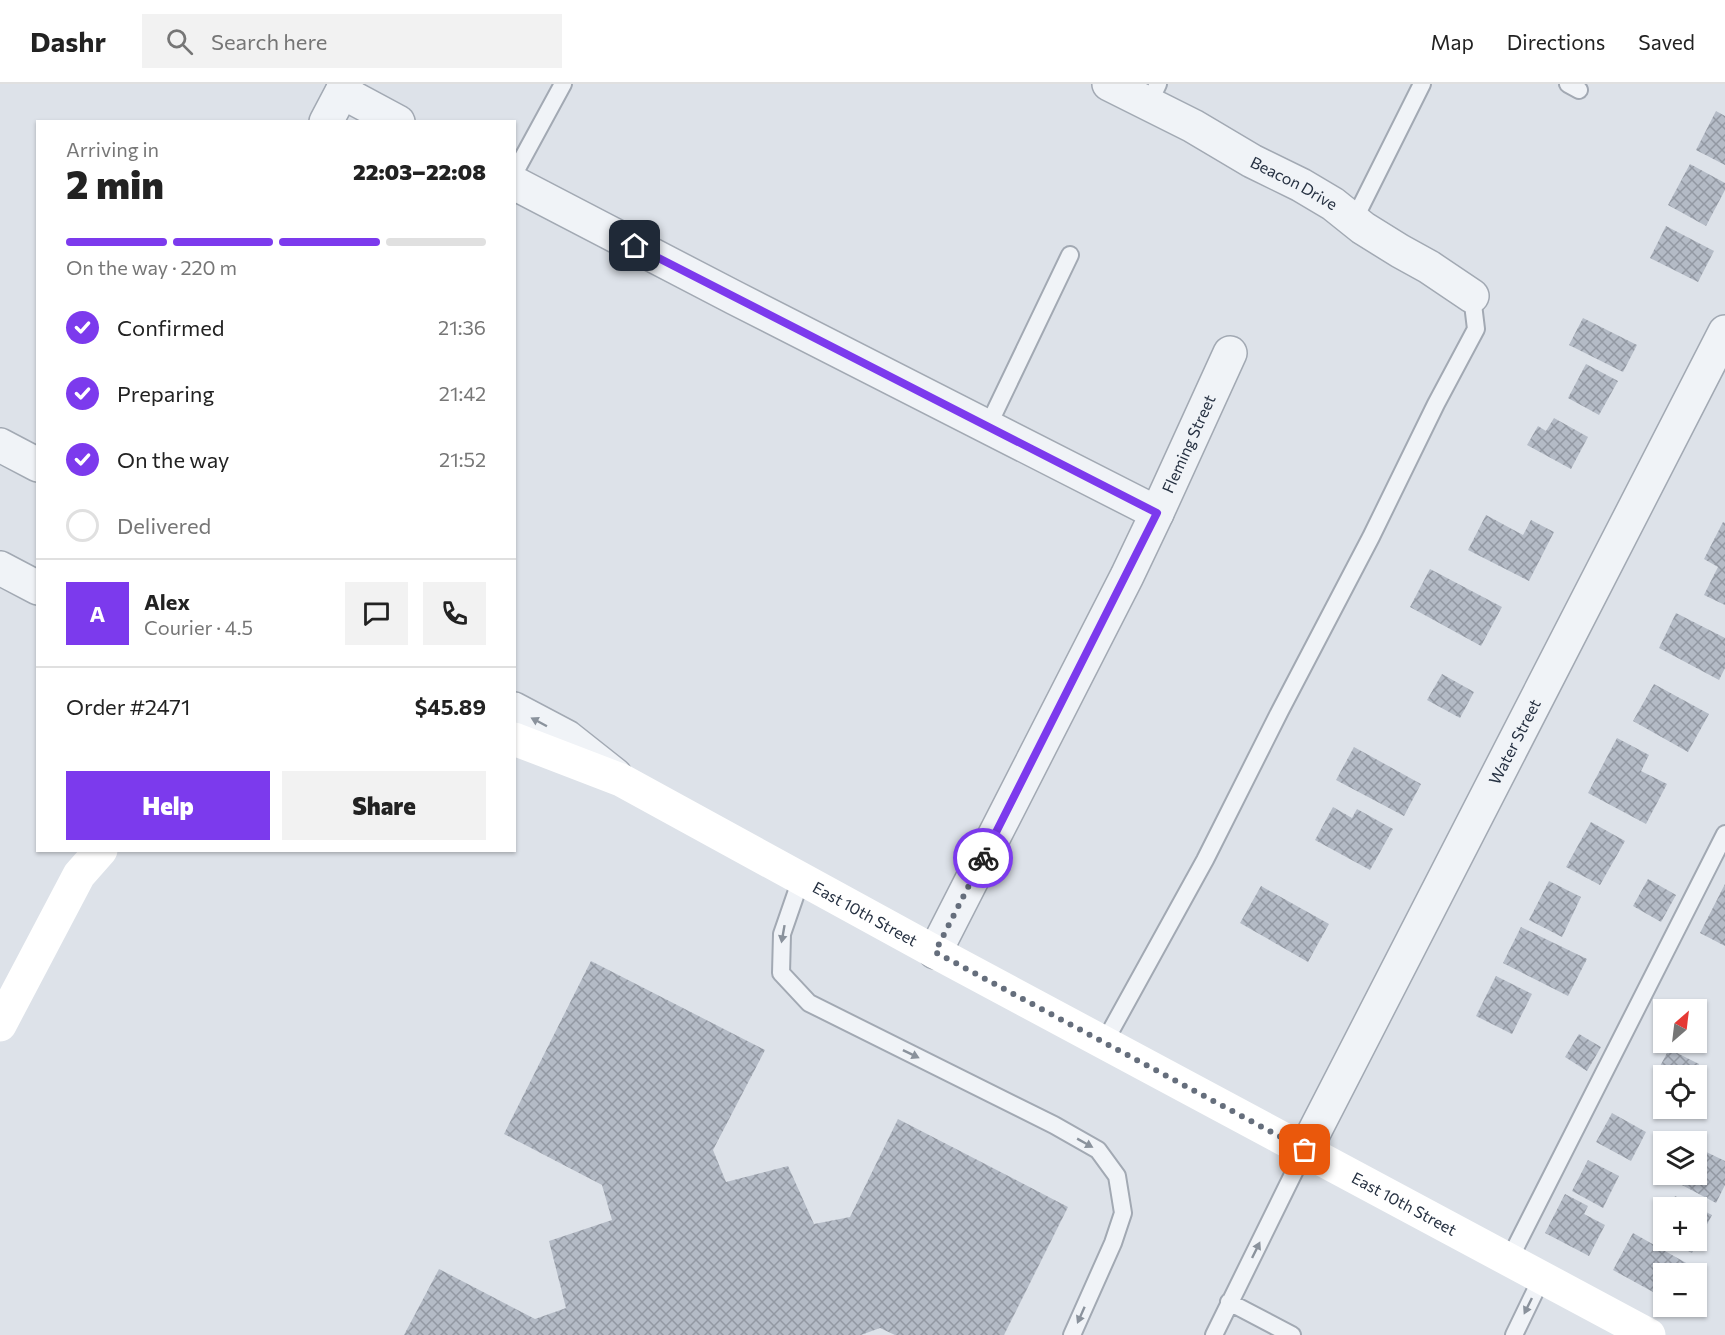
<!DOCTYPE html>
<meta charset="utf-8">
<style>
:root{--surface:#fff;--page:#f2f2f2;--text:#222;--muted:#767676;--line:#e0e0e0;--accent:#7c3aed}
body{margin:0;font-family:Commissioner,sans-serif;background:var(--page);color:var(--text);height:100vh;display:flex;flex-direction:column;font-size:22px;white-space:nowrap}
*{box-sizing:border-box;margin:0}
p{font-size:20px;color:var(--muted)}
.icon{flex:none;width:33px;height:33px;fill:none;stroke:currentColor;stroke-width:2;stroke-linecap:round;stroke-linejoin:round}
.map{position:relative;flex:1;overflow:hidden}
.side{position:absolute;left:36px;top:36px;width:480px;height:732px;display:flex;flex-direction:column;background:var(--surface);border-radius:0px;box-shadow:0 2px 4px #0004}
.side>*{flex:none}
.needle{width:39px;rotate:28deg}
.controls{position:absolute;left:1653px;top:915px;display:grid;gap:12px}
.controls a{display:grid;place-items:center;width:54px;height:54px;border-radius:0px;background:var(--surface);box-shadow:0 2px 4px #0004;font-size:30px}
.pin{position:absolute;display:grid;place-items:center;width:51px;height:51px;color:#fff;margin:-26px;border-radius:12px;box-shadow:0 3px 9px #0006}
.courier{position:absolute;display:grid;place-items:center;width:60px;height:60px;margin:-30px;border:4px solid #7c3aed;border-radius:50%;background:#fff;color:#222;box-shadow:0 2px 8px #0007}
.headline em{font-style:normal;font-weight:800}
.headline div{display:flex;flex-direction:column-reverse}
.headline{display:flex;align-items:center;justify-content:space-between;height:102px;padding:0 30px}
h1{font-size:39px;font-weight:800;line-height:45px}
.bar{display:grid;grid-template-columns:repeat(4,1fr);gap:9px 6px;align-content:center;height:72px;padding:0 30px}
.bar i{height:8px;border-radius:4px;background:var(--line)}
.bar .on{background:var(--accent)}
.bar p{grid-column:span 4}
.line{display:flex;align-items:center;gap:15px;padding:0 30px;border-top:2px solid var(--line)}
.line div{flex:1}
.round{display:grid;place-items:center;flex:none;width:63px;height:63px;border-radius:0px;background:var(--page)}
ol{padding:0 30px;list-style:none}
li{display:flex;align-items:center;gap:18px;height:66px}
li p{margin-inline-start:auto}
li .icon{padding:6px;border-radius:50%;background:var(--accent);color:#fff;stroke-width:4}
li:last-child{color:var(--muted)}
li i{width:33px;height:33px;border:3px solid var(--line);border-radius:50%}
.primary-button{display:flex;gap:12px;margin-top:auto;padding:12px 30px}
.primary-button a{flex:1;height:69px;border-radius:0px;background:var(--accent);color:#fff;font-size:24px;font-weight:800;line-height:69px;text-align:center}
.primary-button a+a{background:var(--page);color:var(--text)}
header{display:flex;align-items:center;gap:36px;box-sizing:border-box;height:84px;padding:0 30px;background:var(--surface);border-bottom:2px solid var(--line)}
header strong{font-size:28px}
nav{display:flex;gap:33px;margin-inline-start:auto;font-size:21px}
.search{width:420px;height:54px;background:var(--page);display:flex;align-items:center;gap:15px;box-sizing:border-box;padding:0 21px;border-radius:0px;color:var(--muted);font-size:22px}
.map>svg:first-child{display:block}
</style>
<header>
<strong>Dashr</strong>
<div class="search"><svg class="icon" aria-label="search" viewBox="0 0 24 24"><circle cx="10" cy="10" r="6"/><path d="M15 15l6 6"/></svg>Search here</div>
<nav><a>Map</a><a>Directions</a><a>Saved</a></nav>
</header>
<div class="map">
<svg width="1725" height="1251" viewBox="0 0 1725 1251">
<defs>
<pattern id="building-cross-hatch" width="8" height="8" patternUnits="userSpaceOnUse" patternTransform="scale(1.5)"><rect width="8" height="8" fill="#b4bbc6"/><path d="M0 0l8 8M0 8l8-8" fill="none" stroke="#9298a2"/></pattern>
</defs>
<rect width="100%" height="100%" fill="#dde2e9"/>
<!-- building -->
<path fill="url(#building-cross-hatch)" d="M1716 27 1725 32V81L1696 66Z
M1690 80 1725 99V106L1706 142 1668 121Z
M1666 142 1714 167 1698 198 1650 174Z
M1583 234 1637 261 1623 288 1569 261Z
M1586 280 1618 297 1599 331 1568 314Z
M1554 334 1588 353 1571 385 1527 361 1538 342 1546 347Z
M1486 431 1523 451 1531 436 1554 448 1529 497 1468 466Z
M1723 438 1725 439V521L1704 511 1718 483 1704 475Z
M1430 485 1502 523 1481 562 1410 523Z
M1676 529 1725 554V584L1719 596 1659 564Z
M1442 590 1474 608 1460 634 1427 616Z
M1654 600 1709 630 1688 668 1633 637Z
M1617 654 1649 671 1641 687 1667 700 1646 740 1588 709Z
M1354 663 1421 700 1404 732 1336 696Z
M1333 723 1352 734 1357 725 1393 745 1370 786 1315 756Z
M1591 738 1625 757 1600 801 1566 783Z
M1648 795 1676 811 1661 838 1633 822Z
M1549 797 1581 813 1562 853 1529 836Z
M1725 800V862L1700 849Z
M1261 802 1329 840 1308 878 1240 839Z
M1521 843 1587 875 1568 912 1503 879Z
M591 877 765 966 713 1066 726 1098 788 1082 814 1140 850 1133 898 1035 1068 1123 1004 1251H895L880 1244 861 1251H404L439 1185 535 1235 566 1224 549 1157 612 1136 602 1101 504 1050Z
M1496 892 1532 910 1512 950 1476 932Z
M1579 950 1601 963 1587 987 1565 973Z
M1669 965 1699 980 1693 992H1664V996L1655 992Z
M1612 1029 1646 1048 1631 1077 1596 1058Z
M1696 1063 1725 1077V1101L1716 1119 1661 1090H1696Z
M1588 1076 1619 1092 1603 1124 1572 1107Z
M1565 1110 1588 1122 1584 1130 1605 1141 1589 1172 1545 1149Z
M1675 1112 1712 1131 1692 1169 1667 1156H1696V1124H1669Z
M1633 1149 1688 1180 1683 1190H1664V1214L1613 1186Z"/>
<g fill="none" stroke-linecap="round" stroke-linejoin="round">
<!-- lane casing -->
<g stroke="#a2a9b3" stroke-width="20">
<path id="lane" d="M1568 0 1579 6
M1149 19 1158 0
M514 90 563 0
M1354 136 1422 0
M988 342 1070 171
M801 795 782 850 781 889 809 919 1054 1041 1098 1066 1117 1092 1123 1129 1113 1159 1072 1251
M1104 959 1205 776 1280 627 1371 453 1436 320 1476 245 1472 212
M1509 1176 1725 750
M1229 1218 1292 1251
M1214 1251 1305 1066
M1514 1251 1542 1193"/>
</g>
<!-- street casing -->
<g stroke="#a2a9b3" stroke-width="36">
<g id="street">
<path id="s1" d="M1109 0 1193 42 1252 77 1301 101 1333 120 1363 144 1400 167 1429 183 1472 212"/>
<path d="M342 8 398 38"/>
<path d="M326 38 346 0"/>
<path d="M514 99 735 214 1157 429"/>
<path d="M0 361 38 381"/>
<path d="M0 484 38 504"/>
<path d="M514 625 567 653 615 691"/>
<path id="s2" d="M935 868 1127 492 1157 429 1230 269"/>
<path id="s3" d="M1305 1066 1725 248"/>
</g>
</g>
<!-- lane -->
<use href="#lane" stroke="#f0f3f7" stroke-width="16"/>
<!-- street -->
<use href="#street" stroke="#f0f3f7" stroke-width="33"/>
<!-- secondary -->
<g stroke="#fff" stroke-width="33">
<path id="s4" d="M514 655 621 696 935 868 1649 1251"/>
<path d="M0 941 79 791 101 766"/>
</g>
</g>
<!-- one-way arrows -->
<defs><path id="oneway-solid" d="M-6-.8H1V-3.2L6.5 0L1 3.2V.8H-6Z" transform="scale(1.5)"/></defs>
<g fill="#8a929c">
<use href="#oneway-solid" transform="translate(539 638) rotate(-152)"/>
<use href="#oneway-solid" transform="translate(783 850) rotate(100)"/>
<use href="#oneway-solid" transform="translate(911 970) rotate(26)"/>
<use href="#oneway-solid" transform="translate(1085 1059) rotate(29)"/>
<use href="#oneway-solid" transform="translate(1256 1166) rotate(-64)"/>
<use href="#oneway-solid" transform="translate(1528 1222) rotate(116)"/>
<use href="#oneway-solid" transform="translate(1081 1231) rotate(114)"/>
</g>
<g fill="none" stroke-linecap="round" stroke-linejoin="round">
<!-- done -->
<path stroke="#656e7c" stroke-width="6" stroke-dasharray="0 10.8" d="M983 774 935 868 1305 1066"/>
<!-- route -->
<path stroke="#7c3aed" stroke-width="8" d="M635 162 1157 429 983 774"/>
</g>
<g text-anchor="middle" stroke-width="4.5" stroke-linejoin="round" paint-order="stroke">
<!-- street labels -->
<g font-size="16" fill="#253041" stroke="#edf1f6">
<text dy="6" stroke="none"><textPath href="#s1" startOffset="210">Beacon Drive</textPath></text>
<text dy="6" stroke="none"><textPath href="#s2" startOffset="568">Fleming Street</textPath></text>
<text dy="6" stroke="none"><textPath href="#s3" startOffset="459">Water Street</textPath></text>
<text dy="6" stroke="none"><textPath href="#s4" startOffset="393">East 10th Street</textPath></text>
<text dy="6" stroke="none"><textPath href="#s4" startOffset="1005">East 10th Street</textPath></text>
</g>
</g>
</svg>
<div class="controls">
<a><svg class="needle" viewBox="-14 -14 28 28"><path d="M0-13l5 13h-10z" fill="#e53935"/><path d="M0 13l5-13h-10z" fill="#767676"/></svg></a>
<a><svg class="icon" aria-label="locate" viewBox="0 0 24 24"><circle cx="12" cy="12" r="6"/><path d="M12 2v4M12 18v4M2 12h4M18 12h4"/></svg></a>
<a><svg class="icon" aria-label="layers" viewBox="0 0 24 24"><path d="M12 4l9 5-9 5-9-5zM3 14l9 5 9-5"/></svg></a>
<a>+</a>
<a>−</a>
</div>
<div class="pin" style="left:1305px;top:1066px;background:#ea580c"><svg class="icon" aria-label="bag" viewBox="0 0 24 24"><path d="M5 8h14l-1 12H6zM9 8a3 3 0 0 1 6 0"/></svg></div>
<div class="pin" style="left:635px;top:162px;background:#1f2937"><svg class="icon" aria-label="home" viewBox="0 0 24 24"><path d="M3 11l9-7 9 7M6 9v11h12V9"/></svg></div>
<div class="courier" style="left:983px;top:774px"><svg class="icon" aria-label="bike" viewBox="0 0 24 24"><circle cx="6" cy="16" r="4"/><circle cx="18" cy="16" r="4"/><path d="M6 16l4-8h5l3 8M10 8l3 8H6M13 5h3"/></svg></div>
<section class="side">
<div class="headline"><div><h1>2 min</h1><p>Arriving in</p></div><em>22:03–22:08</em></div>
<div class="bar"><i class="on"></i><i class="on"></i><i class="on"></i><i></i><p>On the way · 220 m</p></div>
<ol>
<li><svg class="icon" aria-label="check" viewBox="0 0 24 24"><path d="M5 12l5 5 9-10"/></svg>Confirmed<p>21:36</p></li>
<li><svg class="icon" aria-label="check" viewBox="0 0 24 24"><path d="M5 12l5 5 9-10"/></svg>Preparing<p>21:42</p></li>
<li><svg class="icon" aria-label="check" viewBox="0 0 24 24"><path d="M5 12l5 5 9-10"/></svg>On the way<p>21:52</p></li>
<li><i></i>Delivered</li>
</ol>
<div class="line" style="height:108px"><b class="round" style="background:var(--accent);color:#fff">A</b><div><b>Alex</b><p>Courier · 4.5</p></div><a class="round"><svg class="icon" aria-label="chat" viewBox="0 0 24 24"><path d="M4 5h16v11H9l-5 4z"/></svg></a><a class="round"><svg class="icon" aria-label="phone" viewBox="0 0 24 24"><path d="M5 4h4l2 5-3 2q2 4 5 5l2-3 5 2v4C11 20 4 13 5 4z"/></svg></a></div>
<div class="line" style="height:78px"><div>Order #2471</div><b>$45.89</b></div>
<div class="primary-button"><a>Help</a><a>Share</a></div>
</section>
</div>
